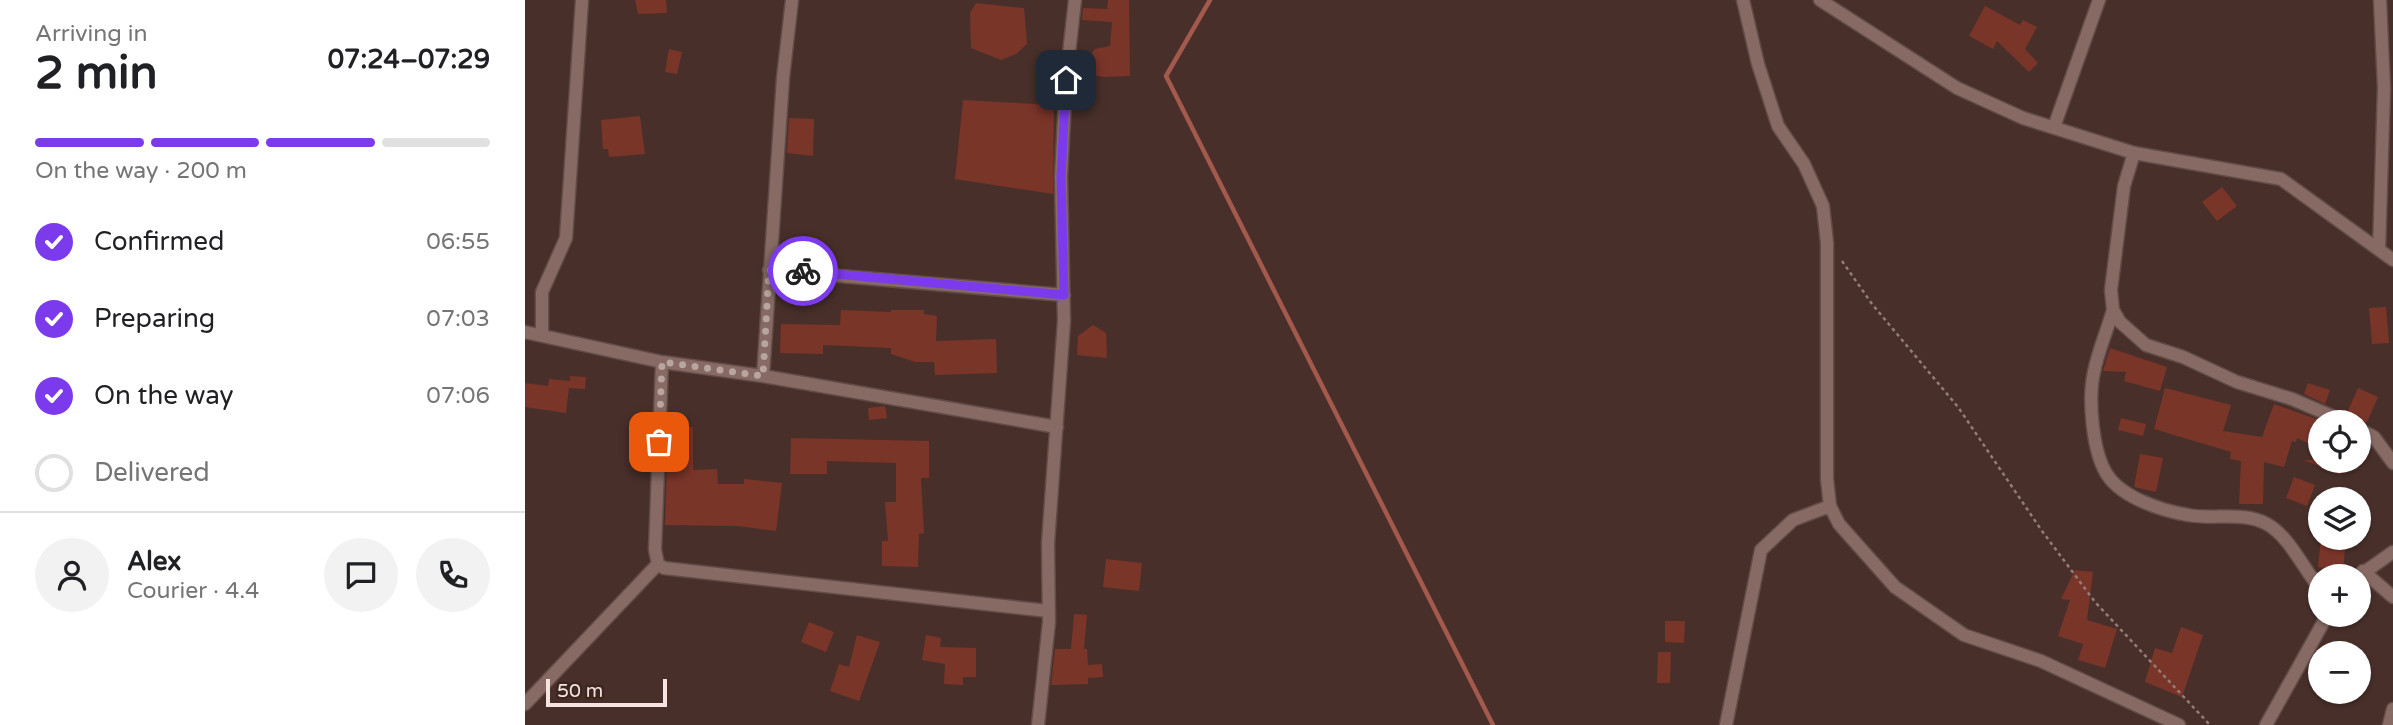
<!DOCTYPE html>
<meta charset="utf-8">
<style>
:root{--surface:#fff;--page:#f2f2f2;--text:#202124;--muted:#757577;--line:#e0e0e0;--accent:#7c3aed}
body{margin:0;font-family:"Varela Round",sans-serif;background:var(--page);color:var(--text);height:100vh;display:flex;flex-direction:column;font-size:26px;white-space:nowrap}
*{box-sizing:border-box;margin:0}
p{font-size:23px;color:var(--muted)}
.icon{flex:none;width:38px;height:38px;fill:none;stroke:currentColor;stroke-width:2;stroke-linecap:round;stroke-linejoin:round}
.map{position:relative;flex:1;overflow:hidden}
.sheet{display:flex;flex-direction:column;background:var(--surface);width:525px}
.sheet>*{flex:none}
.fabs{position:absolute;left:1783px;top:410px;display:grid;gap:14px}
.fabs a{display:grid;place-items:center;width:63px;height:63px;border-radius:50%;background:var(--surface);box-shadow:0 2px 5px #0004;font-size:35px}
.scale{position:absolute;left:21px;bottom:18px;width:121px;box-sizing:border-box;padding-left:7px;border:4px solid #f5e4e0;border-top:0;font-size:19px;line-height:24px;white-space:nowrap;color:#f5e4e0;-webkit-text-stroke:5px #3d2520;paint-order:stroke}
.pin{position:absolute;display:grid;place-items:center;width:60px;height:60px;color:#fff;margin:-30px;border-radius:14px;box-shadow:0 4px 10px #0006}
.courier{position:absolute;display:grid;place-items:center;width:70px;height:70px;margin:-35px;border:5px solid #7c3aed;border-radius:50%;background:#fff;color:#222;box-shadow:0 2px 9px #0007}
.head em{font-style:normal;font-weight:700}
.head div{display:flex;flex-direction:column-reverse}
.head{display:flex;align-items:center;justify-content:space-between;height:119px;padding:0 35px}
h1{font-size:46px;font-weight:700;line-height:52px}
.bar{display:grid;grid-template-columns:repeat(4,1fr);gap:10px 7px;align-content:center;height:84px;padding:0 35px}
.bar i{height:9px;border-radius:5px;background:var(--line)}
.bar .selected{background:var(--accent)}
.bar p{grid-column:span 4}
.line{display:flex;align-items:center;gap:18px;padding:0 35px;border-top:2px solid var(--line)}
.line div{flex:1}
.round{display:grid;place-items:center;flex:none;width:74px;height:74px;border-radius:37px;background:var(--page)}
ol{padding:0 35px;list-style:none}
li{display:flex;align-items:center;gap:21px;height:77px}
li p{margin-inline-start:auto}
li .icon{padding:7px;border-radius:50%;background:var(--accent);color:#fff;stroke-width:4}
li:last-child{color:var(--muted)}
li i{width:38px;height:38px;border:4px solid var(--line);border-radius:50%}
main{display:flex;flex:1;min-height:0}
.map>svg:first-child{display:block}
</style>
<main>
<section class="sheet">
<div class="head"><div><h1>2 min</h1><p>Arriving in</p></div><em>07:24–07:29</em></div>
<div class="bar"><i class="selected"></i><i class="selected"></i><i class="selected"></i><i></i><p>On the way · 200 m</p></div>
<ol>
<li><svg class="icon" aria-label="check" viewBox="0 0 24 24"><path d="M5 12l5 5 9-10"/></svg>Confirmed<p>06:55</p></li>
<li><svg class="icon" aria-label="check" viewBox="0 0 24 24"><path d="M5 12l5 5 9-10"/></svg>Preparing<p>07:03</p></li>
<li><svg class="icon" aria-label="check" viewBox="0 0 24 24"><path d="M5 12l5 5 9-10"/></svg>On the way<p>07:06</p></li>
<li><i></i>Delivered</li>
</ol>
<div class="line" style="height:126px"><a class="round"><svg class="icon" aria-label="person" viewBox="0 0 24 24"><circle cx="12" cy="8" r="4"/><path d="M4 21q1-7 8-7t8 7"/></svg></a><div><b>Alex</b><p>Courier · 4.4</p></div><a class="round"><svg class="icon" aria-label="chat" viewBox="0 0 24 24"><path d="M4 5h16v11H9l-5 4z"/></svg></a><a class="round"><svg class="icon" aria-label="phone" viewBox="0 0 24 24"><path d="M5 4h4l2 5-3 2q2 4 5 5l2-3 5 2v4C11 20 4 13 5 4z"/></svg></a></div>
</section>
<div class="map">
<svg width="1868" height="725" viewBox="0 0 1868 725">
<rect width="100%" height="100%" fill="#482f2a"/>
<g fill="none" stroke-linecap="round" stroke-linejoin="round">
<!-- stream -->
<path stroke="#a3594c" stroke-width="4.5" d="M685 0 641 76 968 725"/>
</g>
<!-- building -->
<path fill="#7a3529" d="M110 0H141L142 13 113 14Z
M583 0H604L605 76 577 77 564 73 566 54 570 49 585 46 587 22 557 20 558 8 582 9Z
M451 3 499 8 502 44 491 54 476 60 446 48 445 13Z
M1460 6 1495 25 1498 20 1512 27 1500 49 1513 63 1504 72 1472 41 1468 49 1444 36Z
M144 49 157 52 152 74 140 72Z
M438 100 529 105 528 194 430 179Z
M115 116 120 154 84 157 83 149H78L76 120Z
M264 118 289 119 288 156 262 153Z
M1697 187 1712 206 1692 221 1677 202Z
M1861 307 1864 343 1847 344 1844 308Z
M316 310 366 312V310H399V314L412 316 411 341 471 339 472 373 410 375 409 362H390L366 354V348L298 345V354L255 353 256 324 315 325Z
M568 325 581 333 582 358 552 355 553 336Z
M1585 348 1642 367 1635 391 1599 381 1601 372 1578 371Z
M45 376 61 377 60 389 44 388 41 413 0 407V383L23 386 24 379 45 381Z
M1783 383 1805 390 1800 404 1779 394Z
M1640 388 1706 405 1698 431 1737 437 1749 404 1794 420 1785 444 1772 438 1771 442 1767 441 1759 467 1739 462 1738 504H1714L1716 461 1705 459 1706 452 1629 429Z
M1833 388 1853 397 1842 422H1830L1822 413Z
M360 406 362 418 344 420 343 408Z
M1596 418 1621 424 1618 436 1593 430Z
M143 427H168V470L192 469 193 484H219V479L257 483 251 531 213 526 140 525Z
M266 438 404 441V478H396L399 533 394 534 393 567 357 566V541H363L360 502H371V463L302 461V474H265Z
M1615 454 1638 458 1631 492 1609 487Z
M1779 460H1821L1815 475Z
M1769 477 1790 485 1782 506 1761 498Z
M1796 537H1821L1818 571 1793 567Z
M581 559 617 563 614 591 578 587Z
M1550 570 1568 572 1562 620 1592 629 1580 668 1553 660 1558 644 1533 636 1545 600 1536 599Z
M549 614 562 615 559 649H562L563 665 577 664 578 677 563 678V684L526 685 530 649H546Z
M1140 621H1160L1159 643 1140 642Z
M284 622 309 632 301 652 276 642Z
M1656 627 1678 635 1657 697 1620 682 1630 648 1647 653Z
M332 635 355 642 334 701 305 691 314 664 324 667Z
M401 635 416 638 415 647 451 648V677H438V685L419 684 420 664 397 660Z
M1133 652H1146L1145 683H1132Z"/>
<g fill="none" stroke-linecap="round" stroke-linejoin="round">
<!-- street casing -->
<g stroke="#614c48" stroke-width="15">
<path id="street" d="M1218 0 1233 64 1253 126 1279 164 1298 206 1302 243V479L1305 506 1314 524 1370 587 1439 635 1516 661 1654 725
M1295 0 1432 88 1498 118 1609 153 1756 179 1868 260
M1529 127 1574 0
M1609 153 1599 186 1586 290 1588 310 1595 322 1621 345 1658 357 1712 382 1767 399 1821 422
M1854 250 1859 88 1855 0
M244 270 539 295
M1588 310C1582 331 1573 351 1569 372 1563 398 1567 453 1583 476 1598 498 1638 511 1663 515 1688 520 1719 511 1742 524 1765 537 1779 570 1796 590
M0 332 137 362 238 376 532 427
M17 335V292L41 238 57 0
M137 362 130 550 133 564 139 568 523 611
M238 376 258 78 267 0
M1834 429 1849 437 1868 463
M1838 571 1868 597
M1834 576 1868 552
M0 704 133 564
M513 725 524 622 523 543 539 321 536 177 541 80 550 0
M1201 725 1236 550 1268 520 1305 506
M1741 725 1803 614
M1864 725 1868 709"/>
</g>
<!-- path -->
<path stroke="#927d78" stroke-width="2.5" stroke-dasharray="3.5 3.5" stroke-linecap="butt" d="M1317 261 1347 304 1433 407 1517 531 1570 602 1685 725"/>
<!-- street -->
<use href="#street" stroke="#876a64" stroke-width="12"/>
</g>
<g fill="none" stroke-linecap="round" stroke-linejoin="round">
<!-- done -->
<path stroke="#b8a5a0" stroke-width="7" stroke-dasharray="0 12.6" d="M134 442 137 362 238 376 244 270 278 271"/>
<!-- route -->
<path stroke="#7c3aed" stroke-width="9" d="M278 271 539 295 536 177 541 80"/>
</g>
</svg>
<div class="fabs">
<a><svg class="icon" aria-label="locate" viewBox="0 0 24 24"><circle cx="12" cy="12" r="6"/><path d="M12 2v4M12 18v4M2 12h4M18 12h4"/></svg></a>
<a><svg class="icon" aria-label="layers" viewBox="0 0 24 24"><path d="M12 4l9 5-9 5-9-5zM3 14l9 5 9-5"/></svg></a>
<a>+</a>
<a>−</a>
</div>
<div class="scale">50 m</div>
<div class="pin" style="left:134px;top:442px;background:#ea580c"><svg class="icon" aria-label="bag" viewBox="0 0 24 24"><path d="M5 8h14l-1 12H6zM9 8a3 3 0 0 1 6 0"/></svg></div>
<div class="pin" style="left:541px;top:80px;background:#1f2937"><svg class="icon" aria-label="home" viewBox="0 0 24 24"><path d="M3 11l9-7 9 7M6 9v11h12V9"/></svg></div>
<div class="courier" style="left:278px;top:271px"><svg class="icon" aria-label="bike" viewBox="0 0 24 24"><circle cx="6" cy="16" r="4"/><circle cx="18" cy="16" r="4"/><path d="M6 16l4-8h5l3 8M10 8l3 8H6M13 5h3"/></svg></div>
</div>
</main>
